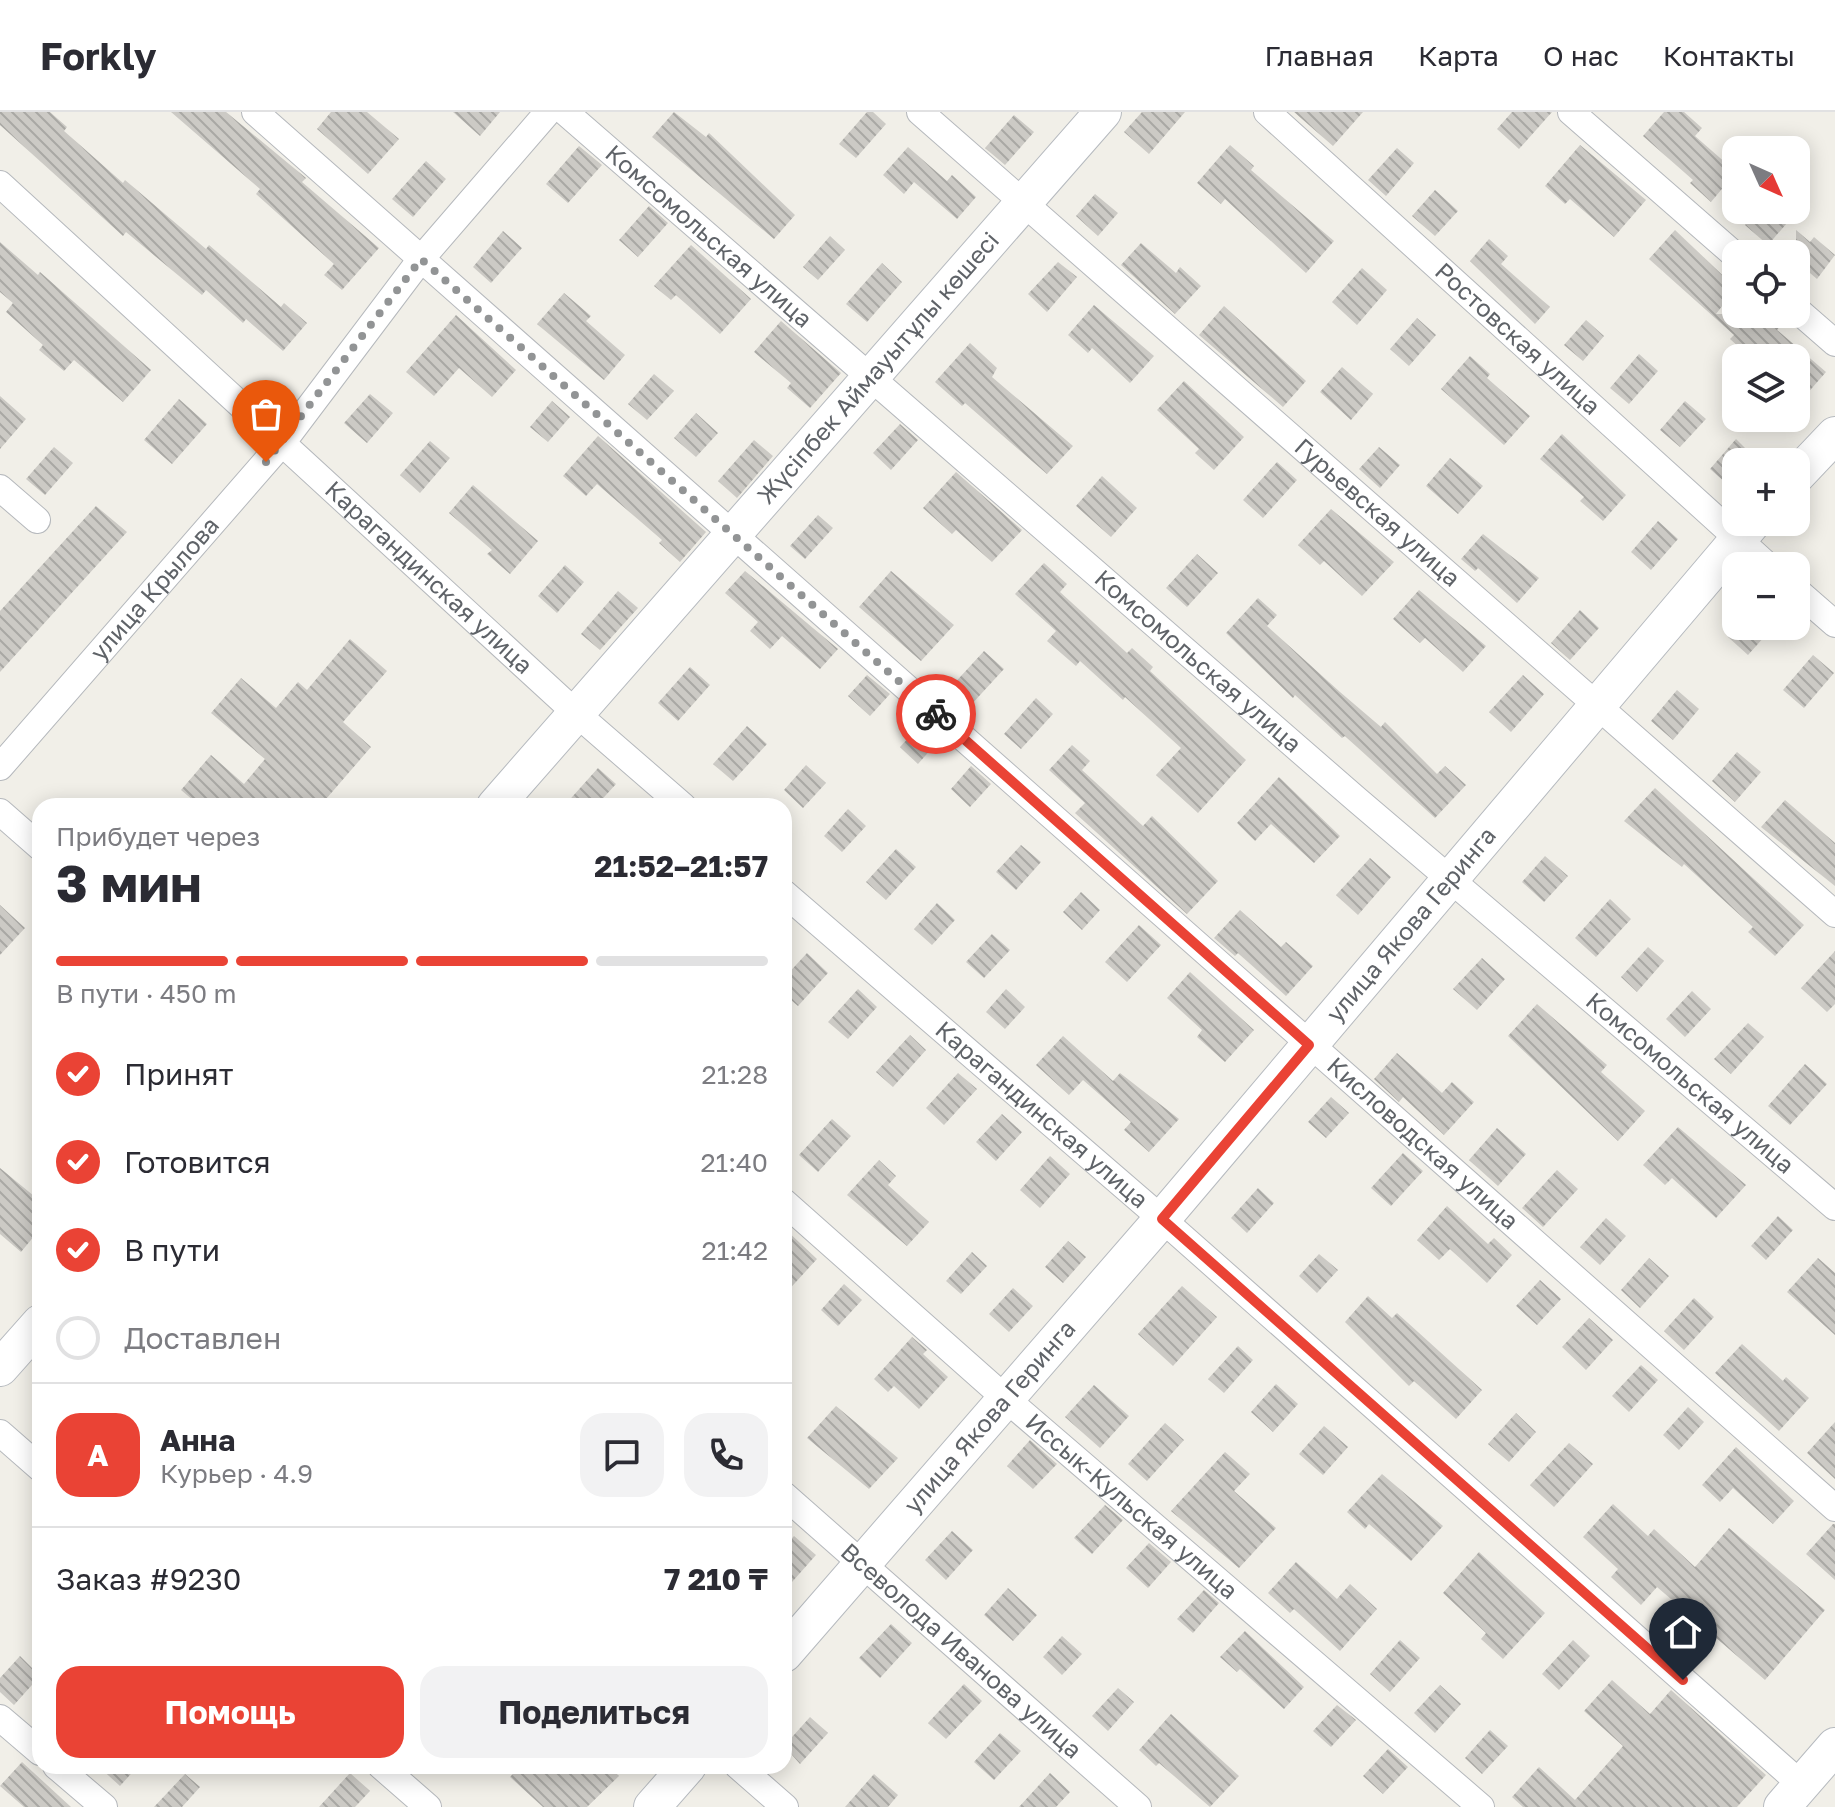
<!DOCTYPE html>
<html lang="ru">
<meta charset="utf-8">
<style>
:root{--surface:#fff;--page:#f2f2f3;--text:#2b2b33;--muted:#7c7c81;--line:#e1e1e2;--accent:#ea4335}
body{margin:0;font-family:"Golos Text",sans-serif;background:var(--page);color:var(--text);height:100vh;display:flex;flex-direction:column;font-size:30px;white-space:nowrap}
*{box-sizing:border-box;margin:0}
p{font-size:26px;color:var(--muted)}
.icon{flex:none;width:44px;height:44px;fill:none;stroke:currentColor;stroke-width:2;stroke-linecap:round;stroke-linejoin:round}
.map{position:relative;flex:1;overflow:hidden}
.sheet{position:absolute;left:32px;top:686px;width:760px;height:976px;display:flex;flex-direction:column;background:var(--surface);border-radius:24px;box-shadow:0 4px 20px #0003}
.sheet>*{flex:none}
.needle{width:52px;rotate:135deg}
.buttons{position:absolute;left:1722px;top:24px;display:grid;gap:16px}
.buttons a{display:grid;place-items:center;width:88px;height:88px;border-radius:16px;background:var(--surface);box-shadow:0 4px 20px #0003;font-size:40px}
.pin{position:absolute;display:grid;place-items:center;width:68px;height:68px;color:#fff;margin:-82px -34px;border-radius:50% 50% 50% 0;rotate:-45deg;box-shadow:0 0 8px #0007}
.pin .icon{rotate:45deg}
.courier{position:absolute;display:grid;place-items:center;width:80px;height:80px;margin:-40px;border:6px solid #ea4335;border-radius:50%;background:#fff;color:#222;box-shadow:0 2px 10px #0007}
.headline em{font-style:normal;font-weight:700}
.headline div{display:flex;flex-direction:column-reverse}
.headline{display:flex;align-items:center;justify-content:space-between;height:136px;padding:0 24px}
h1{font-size:52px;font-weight:700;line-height:60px}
.bar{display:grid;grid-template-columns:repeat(4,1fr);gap:12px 8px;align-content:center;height:96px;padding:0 24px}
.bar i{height:10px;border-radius:6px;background:var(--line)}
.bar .current{background:var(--accent)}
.bar p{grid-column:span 4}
.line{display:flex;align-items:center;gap:20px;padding:0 24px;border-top:2px solid var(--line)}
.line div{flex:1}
.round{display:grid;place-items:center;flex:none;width:84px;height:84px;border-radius:24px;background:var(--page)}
ol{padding:0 24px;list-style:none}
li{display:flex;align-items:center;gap:24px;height:88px}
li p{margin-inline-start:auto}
li .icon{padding:8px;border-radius:50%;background:var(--accent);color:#fff;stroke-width:4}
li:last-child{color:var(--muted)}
li i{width:44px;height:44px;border:4px solid var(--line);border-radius:50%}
.cta{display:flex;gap:16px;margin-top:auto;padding:16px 24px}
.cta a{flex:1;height:92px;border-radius:24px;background:var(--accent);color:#fff;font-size:32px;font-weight:700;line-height:92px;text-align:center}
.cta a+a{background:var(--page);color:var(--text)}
header{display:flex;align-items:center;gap:48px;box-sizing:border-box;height:112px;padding:0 40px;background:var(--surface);border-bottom:2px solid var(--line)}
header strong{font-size:38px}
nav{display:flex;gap:44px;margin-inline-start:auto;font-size:28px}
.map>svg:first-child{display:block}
</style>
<header>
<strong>Forkly</strong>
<nav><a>Главная</a><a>Карта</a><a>О нас</a><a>Контакты</a></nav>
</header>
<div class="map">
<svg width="1835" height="1695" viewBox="0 0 1835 1695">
<defs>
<pattern id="building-back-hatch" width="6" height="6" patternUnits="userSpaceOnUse" patternTransform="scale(2)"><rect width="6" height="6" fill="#cccac5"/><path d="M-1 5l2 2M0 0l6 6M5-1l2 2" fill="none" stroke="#a9a8a4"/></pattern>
</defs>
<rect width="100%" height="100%" fill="#f1efe8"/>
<!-- building -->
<path fill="url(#building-back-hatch)" d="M0 0H50L67 15 64 19 123 71 125 68 206 137 209 133 281 195 284 191 307 211 283 239 246 207 243 211 206 178 202 183 126 120 123 124 0 13Z
M171 0H226L306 66 302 70 379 136 342 178 324 163 334 152 256 82 260 77Z
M331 0H367L399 27 368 62 317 17Z
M453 0H500L480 24Z
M674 0 706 25 709 21 795 103 774 127 652 25Z
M867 0H873L886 12 856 46 839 32Z
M1142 0H1185L1149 42 1124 20Z
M1294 0H1363L1333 34Z
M1512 0H1552L1519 37 1497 17Z
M1664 0H1684L1702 16 1695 24 1736 60 1711 90 1690 71 1693 68 1643 24Z
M1014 3 1034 20 1005 53 985 36Z
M1230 33 1254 54 1251 58 1334 129 1306 161 1225 87 1221 92 1197 71Z
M1580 33 1646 88 1614 125 1570 87 1565 92 1545 74Z
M579 34 602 53 568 91 546 72Z
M908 35 947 69 952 63 976 85 957 107 914 70 904 82 883 63Z
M1397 36 1414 51 1386 84 1368 68Z
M426 49 446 67 413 105 392 87Z
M1435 78 1458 99 1435 124 1412 104Z
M1095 82 1118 101 1098 124 1076 104Z
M649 94 668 111 638 145 619 128Z
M1759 98H1773L1787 111 1768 133 1745 113Z
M1675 118 1736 176 1716 202H1773L1783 211 1777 218 1826 260 1805 284 1796 275V246H1751L1730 227 1734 223 1649 147Z
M1796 118 1810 130 1814 125 1835 143 1817 167 1796 149Z
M503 119 522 136 491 171 473 155Z
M830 124 845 138 818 168 803 155Z
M1489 127 1508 144 1501 152 1550 195 1535 212 1470 149Z
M0 130 38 163 40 160 151 258 123 290 74 248 64 259 39 238 43 233 6 200 13 191 0 180Z
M1141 131 1176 161 1180 155 1201 174 1175 202 1121 153Z
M691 133 751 187 720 222 676 183 671 188 654 174Z
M1058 150 1077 165 1047 200 1028 182Z
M882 151 902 170 867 210 846 192Z
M1362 156 1387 178 1357 213 1332 190Z
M564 181 591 204 586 209 625 243 604 268 537 212Z
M1094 193 1154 244 1130 271 1092 236 1088 241 1068 223Z
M1224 194 1306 269 1283 295 1199 223Z
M456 203 516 258 492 285 459 256 434 284 406 260Z
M1417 206 1436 223 1409 254 1390 237Z
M1586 208 1604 224 1583 249 1564 233Z
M781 209 841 261 810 296 787 276 791 271 754 240Z
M970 231 997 256 992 265 1073 334 1047 362 965 291 962 294 935 270Z
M1639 242 1658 259 1629 292 1610 276Z
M1470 244 1490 262 1487 266 1530 304 1504 333 1441 277Z
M1342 255 1373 282 1351 308 1320 280Z
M654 262 674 279 647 308 628 292Z
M1184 269 1244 325 1214 358 1195 341 1199 337 1157 298Z
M370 282 393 301 367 331 344 311Z
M0 284 26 307 0 337Z
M179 287 207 312 172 352 144 328Z
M552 289 570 305 548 330 530 315Z
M1685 289 1706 307 1680 335 1660 318Z
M696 301 718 321 696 345 674 326Z
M900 312 918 328 891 358 873 341Z
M1562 322 1626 383 1603 409 1580 389 1584 385 1540 347Z
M598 324 706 420 680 450 659 431 662 428 597 372 586 384 563 364Z
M1736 327 1759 350H1736V380L1710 357Z
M754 328 773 344 737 386 718 369Z
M430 329 450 346 420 381 400 363Z
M54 335 73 351 45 383 26 367Z
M1379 335 1400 353 1380 376 1359 357Z
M1450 346 1483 374 1458 402 1426 374Z
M1277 350 1297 368 1263 406 1243 388Z
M956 360 1022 418 992 450 956 418 952 422 923 396Z
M1102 364 1137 396 1111 425 1076 394Z
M473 373 538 429 510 462 487 442 492 438 449 401Z
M96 394 127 420 0 560V499Z
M1331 397 1394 450 1362 484 1324 449 1320 453 1298 433Z
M818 403 833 416 805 447 790 434Z
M1658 409 1678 427 1651 458 1631 440Z
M1483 422 1539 466 1517 491 1478 456 1475 459 1461 447Z
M1197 442 1218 461 1187 495 1166 476Z
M1044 451 1067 472 1060 480 1127 541 1132 536 1153 555 1150 559 1246 648 1198 701 1156 663 1181 636 1125 585 1123 588 1080 549 1076 554 1047 529 1056 519 1015 482Z
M565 453 584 470 557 501 538 484Z
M745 459 838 537 820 557 782 524 770 537 750 519 758 510 725 481Z
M891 459 954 513 921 549 859 495Z
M1419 478 1486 534 1463 560 1425 526 1420 531 1393 507Z
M618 479 638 496 600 538 581 522Z
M1258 486 1277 503 1267 514 1340 580 1381 615 1385 610 1437 662 1445 654 1466 673 1435 706 1345 624 1342 626 1295 583 1293 586 1226 521Z
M1580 498 1599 516 1570 548 1551 531Z
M1737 514H1774L1748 543 1728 525Z
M350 527 387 559 343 610 371 635 320 694H200L181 678 211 643 244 672 265 647 211 601 241 566 276 596 298 570 307 578Z
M984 539 1004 557 970 594 950 576Z
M1813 543 1834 561 1804 596 1783 578Z
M690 555 710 573 678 609 658 591Z
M867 563 890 582 870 604 848 584Z
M1523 563 1544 582 1511 620 1489 600Z
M1677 578 1699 597 1673 628 1651 609Z
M1036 586 1053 602 1021 637 1004 622Z
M922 611 940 627 918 652 900 635Z
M747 614 767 632 733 669 713 652Z
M1072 633 1090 649 1082 658 1143 714 1152 704 1218 769 1187 802 1075 701 1085 691 1049 658Z
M1737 640 1761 660 1735 690 1712 669Z
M806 653 826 671 803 696 784 678Z
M971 654 991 672 970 695 951 677Z
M598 656 616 672 596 694H564Z
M1279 665 1340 724 1314 751 1271 712 1255 729 1237 711Z
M1655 676 1804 813 1775 844 1748 820 1753 815 1684 752 1682 755 1624 709Z
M1785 688 1835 731V774L1761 715Z
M848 697 866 714 842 740 824 724Z
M1021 733 1041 750 1016 778 996 760Z
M896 737 916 755 886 788 866 770Z
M1545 744 1568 764 1544 790 1522 770Z
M1370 746 1391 765 1358 803 1336 783Z
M1081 780 1100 798 1082 818 1063 800Z
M1610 787 1631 807 1596 845 1575 826Z
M937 791 955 808 932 833 914 817Z
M0 793 25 816 0 843Z
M1240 798 1281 835 1286 830 1313 854 1286 884 1238 841 1235 844 1214 826Z
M1139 813 1161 833 1127 870 1105 850Z
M992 822 1010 838 984 866 966 850Z
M1648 835 1664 849 1637 880 1621 865Z
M1835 839V892L1827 900 1801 876Z
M807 841 828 861 798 894 784 882V866Z
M1482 846 1505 867 1477 898 1453 877Z
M1190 860 1254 918 1225 950 1197 925 1202 918 1167 886Z
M858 877 877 895 848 927 828 910Z
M1006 877 1025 895 1005 917 986 900Z
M1692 879 1711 897 1685 925 1666 907Z
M1537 892 1607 953 1601 960 1645 999 1618 1029 1508 924Z
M1748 911 1764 925 1731 962 1714 947Z
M910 923 926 938 893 975 876 960Z
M1063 924 1113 969 1120 961 1179 1007 1149 1040 1124 1018 1131 1010 1083 968 1069 983 1036 953Z
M1397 941 1442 981 1452 970 1474 990 1444 1023 1403 985 1399 990 1374 967Z
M1805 952 1827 972 1790 1013 1768 994Z
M958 961 977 977 944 1013 926 996Z
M1331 985 1349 1001 1326 1026 1308 1010Z
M1002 1002 1022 1020 996 1049 976 1030Z
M832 1007 851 1024 818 1060 799 1043Z
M1678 1015 1746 1073 1716 1106 1672 1066 1665 1073 1643 1053Z
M1497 1016 1526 1042 1498 1074 1469 1048Z
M1403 1041 1423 1059 1391 1094 1371 1076Z
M1050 1044 1070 1062 1040 1096 1020 1078Z
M879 1048 896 1064 888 1073 929 1110 907 1134 847 1083Z
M0 1056 40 1089V1117L21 1140 0 1122Z
M1557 1058 1578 1077 1543 1115 1522 1096Z
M1258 1076 1274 1091 1247 1121 1231 1106Z
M1447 1094 1488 1132 1494 1126 1512 1143 1487 1171 1450 1137 1439 1148 1417 1128Z
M1778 1104 1793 1118 1766 1148 1751 1134Z
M1606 1106 1626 1124 1600 1153 1580 1135Z
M784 1116 817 1147 784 1183Z
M1068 1129 1086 1145 1063 1171 1045 1155Z
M972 1140 987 1154 961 1182 946 1169Z
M1319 1142 1338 1158 1317 1181 1299 1164Z
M1649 1146 1669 1164 1640 1196 1621 1178Z
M1818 1146 1835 1161V1223L1787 1180Z
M1540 1168 1561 1187 1537 1213 1516 1194Z
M844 1172 862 1188 838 1214 821 1198Z
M1182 1174 1217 1205 1173 1254 1138 1222Z
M1013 1176 1033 1194 1009 1220 989 1202Z
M1368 1184 1392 1206 1397 1201 1482 1278 1456 1307 1414 1269 1409 1274 1345 1210Z
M1694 1186 1714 1205 1684 1238 1664 1219Z
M1589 1206 1613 1228 1586 1258 1562 1235Z
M912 1225 927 1238 923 1242 948 1265 919 1297 894 1274 888 1280 874 1267Z
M1742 1232 1783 1269 1786 1265 1809 1286 1779 1319 1715 1261Z
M1238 1234 1253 1248 1224 1281 1208 1267Z
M1641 1253 1658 1268 1629 1300 1612 1284Z
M1276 1272 1298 1292 1273 1320 1251 1300Z
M1094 1273 1129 1304 1100 1336 1065 1305Z
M836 1294 898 1346 869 1377 807 1326Z
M1688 1295 1704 1310 1679 1338 1663 1323Z
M1516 1301 1536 1320 1509 1350 1488 1332Z
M1835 1310V1367L1807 1341Z
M1165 1311 1184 1328 1147 1369 1128 1352Z
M1324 1314 1348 1335 1323 1363 1299 1342Z
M1030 1328 1057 1352 1033 1377 1007 1354Z
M1569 1331 1593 1352 1554 1395 1530 1373Z
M1736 1335 1794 1389 1773 1412 1733 1376 1720 1390 1702 1373Z
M1225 1340 1250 1362 1234 1379 1276 1416 1239 1456 1171 1399Z
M1382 1362 1443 1414 1411 1449 1369 1412 1365 1417 1347 1400Z
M1613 1392 1648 1424 1654 1417 1695 1455 1729 1416 1825 1498 1765 1568 1657 1475 1641 1493 1611 1465 1618 1457 1583 1425Z
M1105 1393 1123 1408 1092 1442 1074 1426Z
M1833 1412H1835V1468L1806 1442Z
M952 1419 973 1438 946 1468 925 1448Z
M794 1424 816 1443 784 1479V1435Z
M1149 1431 1171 1450 1148 1476 1126 1456Z
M1479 1440 1545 1501 1503 1547 1481 1527 1486 1521 1443 1481Z
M1296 1450 1337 1487 1350 1472 1377 1497 1340 1539 1294 1497 1290 1501 1268 1481Z
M1008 1476 1037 1503 1013 1529 984 1503Z
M1204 1478 1219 1491 1193 1521 1177 1507Z
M891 1512 912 1531 880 1566 859 1546Z
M1245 1519 1304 1575 1284 1597 1240 1557 1237 1560 1220 1545Z
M1062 1524 1082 1542 1062 1563 1043 1545Z
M1400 1528 1420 1546 1390 1580 1370 1562Z
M1573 1528 1590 1544 1559 1578 1542 1562Z
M20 1544 40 1564 14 1593 0 1580V1566Z
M1612 1568 1650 1602 1671 1578 1766 1663 1737 1695H1523L1512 1685 1539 1655 1575 1688 1623 1634 1584 1599Z
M964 1572 982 1589 946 1627 928 1611Z
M1440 1573 1461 1592 1435 1621 1414 1601Z
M1118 1576 1134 1590 1108 1619 1092 1604Z
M1337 1593 1356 1608 1331 1635 1313 1619Z
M1171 1602 1239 1664 1210 1695 1159 1651 1156 1654 1139 1638Z
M810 1605 828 1621 800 1652 784 1634Z
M1490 1618 1508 1634 1482 1662 1465 1646Z
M1000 1621 1021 1639 994 1668 974 1650Z
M1388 1637 1408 1655 1383 1682 1363 1664Z
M22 1650 71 1695H24L0 1674Z
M98 1654H138L120 1674Z
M520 1654H607L619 1664 587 1695H543L510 1665Z
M350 1661 370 1679 355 1695H319Z
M1050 1661 1070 1680 1056 1695H1019Z
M185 1662 200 1675 182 1695H154Z
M874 1662 898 1683 888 1695H845Z"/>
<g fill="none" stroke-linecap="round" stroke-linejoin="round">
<!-- street casing -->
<g stroke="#b5b8bc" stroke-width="28">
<g id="street">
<path id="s1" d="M255 0 1835 1396"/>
<path id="s2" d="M565 0 1356 687 1835 1095"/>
<path id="s3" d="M920 0 1835 802"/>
<path id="s4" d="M1267 0 1768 454"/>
<path d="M1571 0 1736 144"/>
<path id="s5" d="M0 72 577 602 683 694"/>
<path d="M1796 197 1835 231"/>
<path d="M0 376 37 408"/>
<path d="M1796 478 1835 512"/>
<path id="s6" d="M0 655 283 330 421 147 548 0"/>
<path d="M0 700 40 735"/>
<path id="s7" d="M784 781 1162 1107 1802 1673"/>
<path id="s8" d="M784 1090 1005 1286 1481 1695"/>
<path d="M0 1321 40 1356"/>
<path id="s9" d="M784 1383 1138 1695"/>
<path d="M0 1606 40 1640"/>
<path d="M56 1654 104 1695"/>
<path d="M381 1654 428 1695"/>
<path d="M738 1654 785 1695"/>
</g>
</g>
<!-- secondary casing -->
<g stroke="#b6babf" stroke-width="38">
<g id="secondary">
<path d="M1796 364 1835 323"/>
<path id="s10" d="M495 694 1103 0"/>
<path d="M0 1256 40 1211"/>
<path id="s11" d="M784 1542 1162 1107 1753 410"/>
<path d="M652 1695 688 1654"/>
<path d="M1782 1695 1835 1634"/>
</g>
</g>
<!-- street -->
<use href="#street" stroke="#fff" stroke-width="26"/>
<!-- secondary -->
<use href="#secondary" stroke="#fff" stroke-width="36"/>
</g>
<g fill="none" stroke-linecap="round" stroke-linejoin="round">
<!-- done -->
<path stroke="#929495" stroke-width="8" stroke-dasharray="0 14.4" d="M266 350 421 147 936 602"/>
<!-- route -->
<path stroke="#ea4335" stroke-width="10" d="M936 602 1309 933 1162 1107 1683 1568"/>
</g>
<g text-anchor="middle" stroke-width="8" stroke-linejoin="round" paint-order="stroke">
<!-- street labels -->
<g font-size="24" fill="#5f6368" stroke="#fff">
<text dy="8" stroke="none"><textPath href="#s2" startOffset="190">Комсомольская улица</textPath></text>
<text dy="8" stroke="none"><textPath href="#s4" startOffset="338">Ростовская улица</textPath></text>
<text dy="8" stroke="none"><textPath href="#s10" startOffset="582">Жүсіпбек Аймауытұлы көшесі</textPath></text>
<text dy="8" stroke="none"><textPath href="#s3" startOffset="608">Гурьевская улица</textPath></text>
<text dy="8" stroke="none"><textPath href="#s5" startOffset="582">Карагандинская улица</textPath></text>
<text dy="8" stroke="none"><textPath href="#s6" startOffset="236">улица Крылова</textPath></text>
<text dy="8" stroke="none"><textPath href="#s2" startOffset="838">Комсомольская улица</textPath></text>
<text dy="8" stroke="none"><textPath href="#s11" startOffset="962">улица Якова Геринга</textPath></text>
<text dy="8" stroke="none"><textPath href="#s2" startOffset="1486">Комсомольская улица</textPath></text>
<text dy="8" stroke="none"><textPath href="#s7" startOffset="340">Карагандинская улица</textPath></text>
<text dy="8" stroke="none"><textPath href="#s1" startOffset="1558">Кисловодская улица</textPath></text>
<text dy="8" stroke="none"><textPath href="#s11" startOffset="314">улица Якова Геринга</textPath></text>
<text dy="8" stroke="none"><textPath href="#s8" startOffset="462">Иссык-Кульская улица</textPath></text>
<text dy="8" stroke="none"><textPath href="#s9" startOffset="236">Всеволода Иванова улица</textPath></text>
</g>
</g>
</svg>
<div class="buttons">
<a><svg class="needle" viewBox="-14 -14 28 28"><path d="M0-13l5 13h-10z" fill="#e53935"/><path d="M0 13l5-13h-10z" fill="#7c7c81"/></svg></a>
<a><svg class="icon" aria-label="locate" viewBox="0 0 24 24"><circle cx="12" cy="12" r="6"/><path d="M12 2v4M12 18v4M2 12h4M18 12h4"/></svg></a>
<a><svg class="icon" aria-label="layers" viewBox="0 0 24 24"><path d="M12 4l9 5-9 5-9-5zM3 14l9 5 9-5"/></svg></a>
<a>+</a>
<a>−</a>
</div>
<div class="pin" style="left:266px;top:350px;background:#ea580c"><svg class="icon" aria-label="bag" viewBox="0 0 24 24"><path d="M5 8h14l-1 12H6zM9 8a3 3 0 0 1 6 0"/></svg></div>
<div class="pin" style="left:1683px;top:1568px;background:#1f2937"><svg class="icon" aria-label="home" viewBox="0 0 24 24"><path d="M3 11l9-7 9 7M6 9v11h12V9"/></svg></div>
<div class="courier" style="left:936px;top:602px"><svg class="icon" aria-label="bike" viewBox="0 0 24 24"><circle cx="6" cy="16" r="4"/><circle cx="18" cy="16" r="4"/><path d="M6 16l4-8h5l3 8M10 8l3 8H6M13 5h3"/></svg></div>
<section class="sheet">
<div class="headline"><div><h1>3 мин</h1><p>Прибудет через</p></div><em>21:52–21:57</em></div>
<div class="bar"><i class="current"></i><i class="current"></i><i class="current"></i><i></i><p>В пути · 450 m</p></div>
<ol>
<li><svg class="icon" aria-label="check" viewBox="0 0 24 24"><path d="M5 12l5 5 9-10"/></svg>Принят<p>21:28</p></li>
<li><svg class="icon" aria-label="check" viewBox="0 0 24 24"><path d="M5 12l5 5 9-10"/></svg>Готовится<p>21:40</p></li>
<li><svg class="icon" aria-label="check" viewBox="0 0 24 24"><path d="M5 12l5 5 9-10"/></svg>В пути<p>21:42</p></li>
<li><i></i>Доставлен</li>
</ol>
<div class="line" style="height:144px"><b class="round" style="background:var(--accent);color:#fff">А</b><div><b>Анна</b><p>Курьер · 4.9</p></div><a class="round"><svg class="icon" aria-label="chat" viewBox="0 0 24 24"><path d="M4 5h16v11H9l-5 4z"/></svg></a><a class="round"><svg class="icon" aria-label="phone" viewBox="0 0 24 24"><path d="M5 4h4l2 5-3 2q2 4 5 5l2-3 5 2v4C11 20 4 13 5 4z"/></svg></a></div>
<div class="line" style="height:104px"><div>Заказ #9230</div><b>7 210 ₸</b></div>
<div class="cta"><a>Помощь</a><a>Поделиться</a></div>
</section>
</div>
